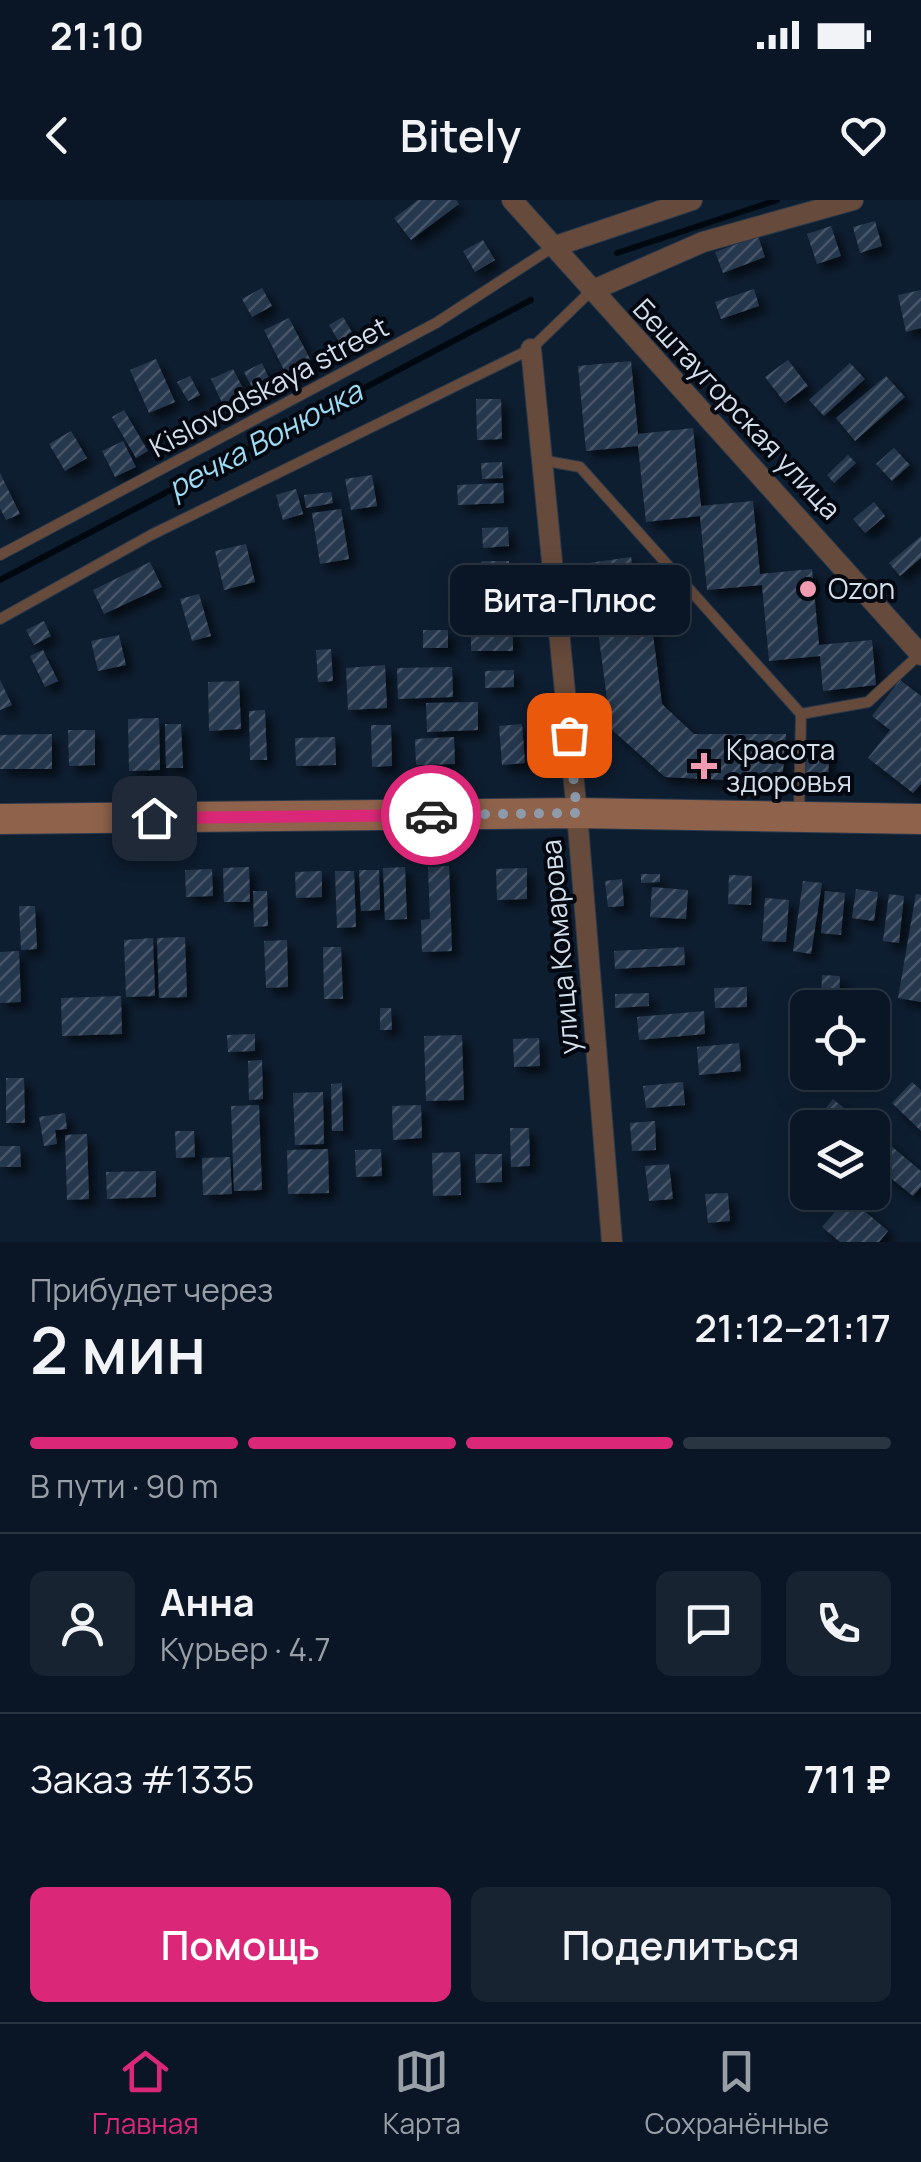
<!DOCTYPE html>
<html lang="ru">
<meta charset="utf-8">
<style>
:root{--surface:#0a1625;--page:#182332;--text:#f1f3f6;--muted:#999fa7;--line:#2a3542;--accent:#db2777}
body{margin:0;font-family:Manrope,sans-serif;background:var(--page);color:var(--text);height:100vh;display:flex;flex-direction:column;font-size:38px;white-space:nowrap}
*{box-sizing:border-box;margin:0}
p{font-size:32px;color:var(--muted)}
.icon{flex:none;width:55px;height:55px;fill:none;stroke:currentColor;stroke-width:2;stroke-linecap:round;stroke-linejoin:round}
.map{position:relative;height:1042px;overflow:hidden}
.side{display:flex;flex-direction:column;background:var(--surface);flex:1}
.side>*{flex:none}
.fabs{position:absolute;left:790px;top:790px;display:grid;gap:20px}
.fabs a{display:grid;place-items:center;width:100px;height:100px;border-radius:15px;background:var(--surface);box-shadow:0 5px 25px #0003,0 0 0 2px var(--line);font-size:50px}
.pin{position:absolute;display:grid;place-items:center;width:85px;height:85px;color:#fff;margin:-42px;border-radius:20px;box-shadow:0 5px 15px #0006}
.courier{position:absolute;display:grid;place-items:center;width:100px;height:100px;margin:-50px;border:8px solid #db2777;border-radius:50%;background:#fff;color:#222;box-shadow:0 2px 12px #0007}
.bubble{position:absolute;height:70px;border-radius:15px;background:var(--surface);box-shadow:0 5px 25px #0003,0 0 0 2px var(--line);font-size:32px;font-weight:600;line-height:70px;text-align:center}
.head em{font-style:normal;font-weight:600}
.head div{display:flex;flex-direction:column-reverse}
.head{display:flex;align-items:center;justify-content:space-between;height:170px;padding:0 30px}
h1{font-size:65px;font-weight:600;line-height:75px}
.bar{display:grid;grid-template-columns:repeat(4,1fr);gap:15px 10px;align-content:center;height:120px;padding:0 30px}
.bar i{height:12px;border-radius:8px;background:var(--line)}
.bar .selected{background:var(--accent)}
.bar p{grid-column:span 4}
.line{display:flex;align-items:center;gap:25px;padding:0 30px;border-top:2px solid var(--line)}
.line div{flex:1}
.round{display:grid;place-items:center;flex:none;width:105px;height:105px;border-radius:15px;background:var(--page)}
.action{display:flex;gap:20px;margin-top:auto;padding:20px 30px}
.action a{flex:1;height:115px;border-radius:15px;background:var(--accent);color:#fff;font-size:40px;font-weight:600;line-height:115px;text-align:center}
.action a+a{background:var(--page);color:var(--text)}
.status{display:flex;justify-content:space-between;align-items:center;height:70px;padding:0 50px;background:var(--surface);direction:ltr}
.status svg{height:28px;fill:currentColor}
header{display:flex;justify-content:space-between;align-items:center;height:130px;padding:0 30px;background:var(--surface);font-size:45px;font-weight:600}
.menu{display:flex;justify-content:space-around;align-items:center;height:140px;border-top:2px solid var(--line);background:var(--surface);font-size:28px;color:var(--muted)}
.menu a{display:grid;justify-items:center;gap:5px}
.menu .selected{color:var(--accent)}
.map>svg:first-child{display:block}
</style>
<div class="status"><b>21:10</b><svg viewBox="0 0 49 12"><path d="M0 12V9h3v3zM5 12V6h3v6zM10 12V3h3v9zM15 12V0h3v12zM26 1h20v11H26zM47 4h2v5h-2z"/></svg></div>
<header><svg class="icon" aria-label="back" viewBox="0 0 24 24"><path d="M15 5l-7 7 7 7"/></svg>Bitely<svg class="icon" aria-label="heart" viewBox="0 0 24 24"><path d="M12 20l-8-8c-3-5 5-10 8-4 3-6 11-1 8 4z"/></svg></header>
<div class="map">
<svg width="921" height="1042" viewBox="0 0 921 1042">
<defs>
<pattern id="building-hatch" width="6" height="6" patternUnits="userSpaceOnUse" patternTransform="scale(2.5)"><rect width="6" height="6" fill="#28394e"/><path d="M-1 1l2-2M0 6l6-6M5 7l2-2" fill="none" stroke="#465568"/></pattern>
<filter id="shadow"><feDropShadow dx="7" dy="7" stdDeviation="5" flood-color="#0009"/></filter>
</defs>
<rect width="100%" height="100%" fill="#0e1e31"/>
<g fill="none" stroke-linecap="round" stroke-linejoin="round">
<!-- stream -->
<path stroke="#00080f" stroke-width="6" d="M617 53 777 0
M0 380 531 100"/>
</g>
<!-- building -->
<path fill="url(#building-hatch)" filter="url(#shadow)" d="M418 0H456L459 4 411 40 394 18Z
M875 21 882 46 860 53 853 27Z
M831 26 841 56 817 64 807 34Z
M758 36 765 57 723 73 715 52Z
M483 40 495 60 475 72 463 51Z
M262 88 272 106 252 117 242 99Z
M754 89 759 106 721 119 715 102Z
M921 90V128L906 132 898 95Z
M343 117 359 144 345 152 329 125Z
M289 118 314 167 289 180 264 130Z
M156 159 175 202 149 213 130 170Z
M788 160 808 186 785 203 765 177Z
M631 161 638 234 693 228 701 306 753 301 760 374 812 369 819 445 872 440 876 485 823 491 820 456 769 461 762 385 707 390 700 316 646 322 638 246 586 251 578 166Z
M262 163 273 187 256 195 244 172Z
M850 163 865 179 824 216 809 200Z
M233 169 247 196 224 207 211 179Z
M190 176 200 195 188 201 177 182Z
M886 176 905 197 855 241 836 218Z
M476 199H501L502 239 477 240Z
M124 210 148 251 136 258 112 217Z
M71 231 87 258 65 271 49 244Z
M123 241 136 267 115 277 102 251Z
M894 248 910 265 892 281 876 264Z
M848 255 856 263 834 283 827 275Z
M502 262 503 278 482 279 481 263Z
M0 273 20 314 6 320 0 308Z
M372 275 377 306 351 310 345 279Z
M503 283 504 303 458 305 457 285Z
M296 289 303 314 283 320 276 295Z
M331 292 333 303 306 308 304 295Z
M874 302 885 316 865 333 853 319Z
M341 309 349 359 320 364 312 313Z
M508 327 509 346 483 348 482 328Z
M921 336V358L900 376 889 363Z
M246 344 255 382 224 390 215 351Z
M631 357 641 413 650 411 662 504 694 534H786L782 583 665 577 611 529 589 363Z
M481 361H509V377L481 376Z
M150 362 162 387 104 414 93 390Z
M199 394 211 436 192 441 180 399Z
M504 396 505 419 468 420 467 398Z
M44 421 51 436 34 445 26 430Z
M423 430H448V448H423Z
M513 430V451H471V431Z
M119 435 126 465 98 471 91 441Z
M331 449 333 481 318 482 316 450Z
M43 450 58 481 45 487 30 456Z
M385 465 387 508 348 510 346 468Z
M452 467 453 497 398 499 397 468Z
M514 470V487L485 488V471Z
M0 480 12 505 0 510Z
M900 480 921 496V584L913 593 868 558 890 530 872 516Z
M239 481 241 529 209 531 208 482Z
M478 502V530L427 532 426 503Z
M265 510 267 560H250L249 511Z
M159 518 160 570 129 571 128 519Z
M165 524H181L183 568H166Z
M522 524 525 563 502 565 499 526Z
M371 525H391L392 566 372 567Z
M68 530H95V565L69 566Z
M52 534V569H0V535Z
M335 537 336 565 296 566 295 538Z
M454 537 455 564 416 565 415 539Z
M807 549 829 550 828 584H805Z
M449 666 452 751 422 752 421 720 430 719 428 667Z
M249 667 250 702H224L223 668Z
M405 667 407 719 385 720 383 668Z
M527 668V699L497 700 496 669Z
M212 669 213 696 186 697 185 670Z
M359 670H379L380 710 361 711Z
M322 671V697L296 698 295 672Z
M335 671H354L356 727 337 728Z
M641 674H660V682L641 683Z
M729 675 752 676 751 705 728 704Z
M622 679 624 706 608 707 605 681Z
M803 681 822 683 811 754 793 751Z
M652 687 688 690 686 719 650 717Z
M856 689 878 692 874 721 852 718Z
M253 691H267L268 726 254 727Z
M825 691 845 693 841 735 821 733Z
M889 694 904 696 899 743 883 741Z
M916 694 921 695V802L898 798Z
M765 698 789 700 786 742 762 741Z
M19 706H35L37 749 21 750Z
M185 737 187 797 159 798 157 738Z
M153 738 155 796 126 797 124 740Z
M287 740 288 787 266 788 264 741Z
M323 747H341L343 799H324Z
M684 747 685 765 615 769 614 751Z
M19 751 21 802 0 803V752Z
M822 775 840 776 839 801 821 800Z
M747 787V807L715 808 714 788Z
M649 793V806L615 808V794Z
M121 796 122 834 62 836 61 798Z
M380 808H391L392 830H380Z
M704 811 705 834 639 840 637 817Z
M255 834V851L228 852 227 835Z
M462 835 464 900 426 901 424 836Z
M539 838 540 866 514 867 513 839Z
M739 843 741 871 699 875 697 847Z
M262 860 263 899 249 900 248 861Z
M6 878H24L25 923H6Z
M683 882 685 905 646 908 643 886Z
M912 882 921 890V931L892 903Z
M342 883 343 931H332L331 884Z
M323 892 324 944 295 945 293 893Z
M833 899 868 928H842L823 912Z
M259 905 262 990 234 991 231 906Z
M421 905 422 938 393 940 392 906Z
M65 913 67 929 55 930 57 944 44 946 39 917Z
M655 921 656 950 632 951 630 923Z
M510 928H529L530 966 511 967Z
M175 931H194L195 957 176 958Z
M87 934 89 999 67 1000 65 935Z
M884 940 921 971V987L913 996 872 963V954Z
M0 946H20L21 967H0Z
M328 949 329 993 288 994 287 950Z
M381 949 382 976 356 977 355 950Z
M460 952 461 995 433 996 432 953Z
M475 954H502V982L476 983Z
M230 957 232 994 203 995 202 958Z
M669 964 673 999 649 1001 645 966Z
M156 971V997L107 999 106 972Z
M728 993 730 1021 708 1023 705 994Z
M848 997 888 1031 879 1042H840L822 1027Z"/>
<g fill="none" stroke-linecap="round" stroke-linejoin="round">
<!-- lane casing -->
<g stroke="#2a394b" stroke-width="12">
<path id="lane" d="M541 260 580 267 801 514 799 611
M0 355 436 123 553 47
M0 419 151 335 531 149 591 91
M801 514 868 502 920 454"/>
</g>
<!-- street casing -->
<g stroke="#2a394b" stroke-width="22">
<path id="street" d="M512 0 921 455
M553 47 692 0
M591 91 703 42 853 0
M531 149 577 613 612 1042"/>
</g>
<!-- secondary casing -->
<g stroke="#2a394b" stroke-width="32">
<path id="secondary" d="M0 619 577 613 921 619"/>
</g>
<!-- lane -->
<use href="#lane" stroke="#664a3b" stroke-width="10"/>
<!-- street -->
<use href="#street" stroke="#664a3b" stroke-width="20"/>
<!-- secondary -->
<use href="#secondary" stroke="#8f624b" stroke-width="30"/>
</g>
<g fill="none" stroke-linecap="round" stroke-linejoin="round">
<!-- done -->
<path stroke="#8e9baa" stroke-width="10" stroke-dasharray="0 18" d="M431 615 577 613 569 535"/>
<!-- route -->
<path stroke="#db2777" stroke-width="12" d="M154 618 431 615"/>
</g>
<!-- markers -->
<g fill="#f29ab0" stroke="#030810" stroke-width="4">
<circle cx="808" cy="389" r="10"/>
<path d="M699 551h10v10h10v10h-10v10h-10v-10h-10v-10h10z"/>
</g>
<g text-anchor="middle" stroke-width="8" stroke-linejoin="round" paint-order="stroke">
<!-- street labels -->
<g font-size="28" fill="#d3deeb" stroke="#030810">
<text transform="translate(269 187) rotate(-28)" y="10">Kislovodskaya street</text>
<text transform="translate(737 209) rotate(47)" y="10">Бештаугорская улица</text>
<text transform="translate(560 747) rotate(-95)" y="10">улица Комарова</text>
</g>
<!-- poi labels -->
<g font-size="28" fill="#d3deeb" stroke="#030810" text-anchor="start">
<text x="828" y="399">Ozon</text>
<text x="726" y="560">Красота<tspan x="726" dy="32">здоровья</tspan></text>
</g>
<!-- water labels -->
<g font-size="30" font-style="italic" fill="#9cdcf2" stroke="#030810">
<text transform="translate(265 240) rotate(-28)" y="10">речка Вонючка</text>
</g>
</g>
</svg>
<div class="fabs">
<a><svg class="icon" aria-label="locate" viewBox="0 0 24 24"><circle cx="12" cy="12" r="6"/><path d="M12 2v4M12 18v4M2 12h4M18 12h4"/></svg></a>
<a><svg class="icon" aria-label="layers" viewBox="0 0 24 24"><path d="M12 4l9 5-9 5-9-5zM3 14l9 5 9-5"/></svg></a>
</div>
<div class="pin" style="left:569px;top:535px;background:#ea580c"><svg class="icon" aria-label="bag" viewBox="0 0 24 24"><path d="M5 8h14l-1 12H6zM9 8a3 3 0 0 1 6 0"/></svg></div>
<div class="pin" style="left:154px;top:618px;background:#1f2937"><svg class="icon" aria-label="home" viewBox="0 0 24 24"><path d="M3 11l9-7 9 7M6 9v11h12V9"/></svg></div>
<div class="courier" style="left:431px;top:615px"><svg class="icon" aria-label="car" viewBox="0 0 24 24"><path d="M5 17H2v-5l4-1 3-4h7l3 4 3 1v5h-3M9 17h6M6 11h13"/><circle cx="7" cy="17" r="2"/><circle cx="17" cy="17" r="2"/></svg></div>
<div class="bubble" style="left:450px;top:365px;width:240px">Вита-Плюс</div>
</div>
<section class="side">
<div class="head"><div><h1>2 мин</h1><p>Прибудет через</p></div><em>21:12–21:17</em></div>
<div class="bar"><i class="selected"></i><i class="selected"></i><i class="selected"></i><i></i><p>В пути · 90 m</p></div>
<div class="line" style="height:180px"><a class="round"><svg class="icon" aria-label="person" viewBox="0 0 24 24"><circle cx="12" cy="8" r="4"/><path d="M4 21q1-7 8-7t8 7"/></svg></a><div><b>Анна</b><p>Курьер · 4.7</p></div><a class="round"><svg class="icon" aria-label="chat" viewBox="0 0 24 24"><path d="M4 5h16v11H9l-5 4z"/></svg></a><a class="round"><svg class="icon" aria-label="phone" viewBox="0 0 24 24"><path d="M5 4h4l2 5-3 2q2 4 5 5l2-3 5 2v4C11 20 4 13 5 4z"/></svg></a></div>
<div class="line" style="height:130px"><div>Заказ #1335</div><b>711 ₽</b></div>
<div class="action"><a>Помощь</a><a>Поделиться</a></div>
</section>
<nav class="menu">
<a class="selected"><svg class="icon" aria-label="home" viewBox="0 0 24 24"><path d="M3 11l9-7 9 7M6 9v11h12V9"/></svg>Главная</a>
<a><svg class="icon" aria-label="map" viewBox="0 0 24 24"><path d="M3 6l6-2 6 2 6-2v14l-6 2-6-2-6 2zM9 4v14M15 6v14"/></svg>Карта</a>
<a><svg class="icon" aria-label="saved" viewBox="0 0 24 24"><path d="M7 4h10v16l-5-4-5 4z"/></svg>Сохранённые</a>
</nav>
